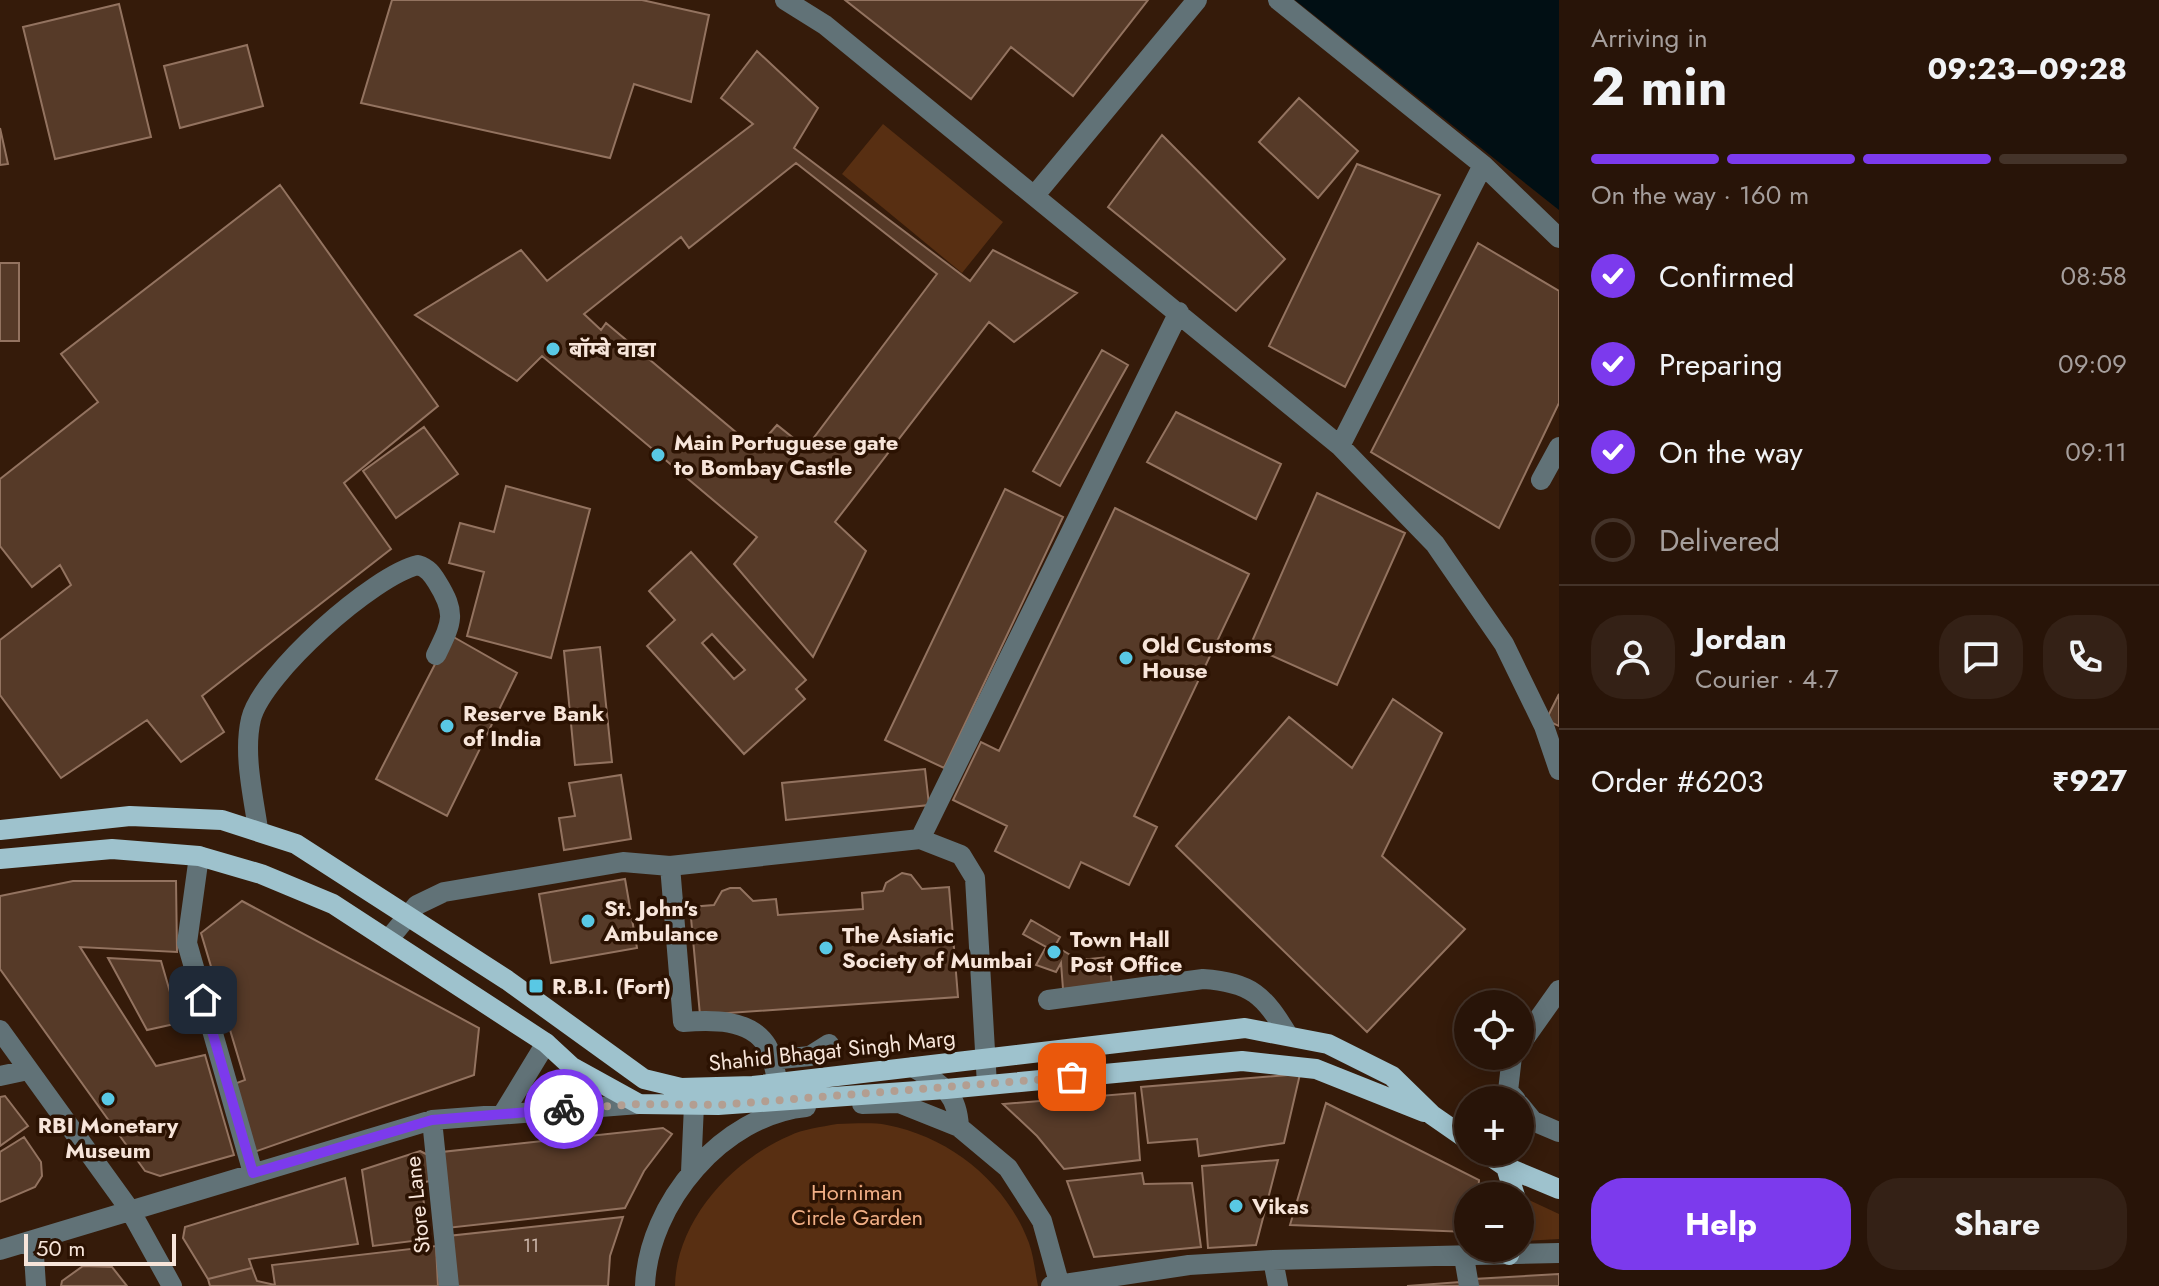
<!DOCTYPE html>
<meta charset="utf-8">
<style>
:root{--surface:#281408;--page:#342116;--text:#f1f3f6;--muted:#a59e9c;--line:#443329;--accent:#7c3aed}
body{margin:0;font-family:Jost,"Noto Sans Devanagari",sans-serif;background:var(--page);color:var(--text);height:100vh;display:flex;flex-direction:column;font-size:30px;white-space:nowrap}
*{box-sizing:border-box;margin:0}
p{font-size:26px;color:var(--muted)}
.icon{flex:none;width:44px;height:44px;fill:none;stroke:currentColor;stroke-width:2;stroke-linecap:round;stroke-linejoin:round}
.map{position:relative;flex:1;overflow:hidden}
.details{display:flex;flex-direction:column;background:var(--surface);width:600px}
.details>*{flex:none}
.fabs{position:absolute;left:1454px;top:990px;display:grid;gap:16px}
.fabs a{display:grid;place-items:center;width:80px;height:80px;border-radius:50%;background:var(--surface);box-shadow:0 4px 20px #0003,0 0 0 2px var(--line);font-size:40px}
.scale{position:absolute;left:24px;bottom:20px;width:152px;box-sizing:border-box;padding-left:8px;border:4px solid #f7e5da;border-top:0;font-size:22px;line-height:28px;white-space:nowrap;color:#f7e5da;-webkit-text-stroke:6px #2b1202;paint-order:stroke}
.pin{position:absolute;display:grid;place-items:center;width:68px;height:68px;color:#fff;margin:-34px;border-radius:16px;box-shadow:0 4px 12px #0006}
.courier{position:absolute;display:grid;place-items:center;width:80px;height:80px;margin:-40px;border:6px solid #7c3aed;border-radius:50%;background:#fff;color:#222;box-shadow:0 2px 10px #0007}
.overview em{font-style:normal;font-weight:700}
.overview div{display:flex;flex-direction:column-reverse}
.overview{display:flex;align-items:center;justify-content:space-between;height:136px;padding:0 32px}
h1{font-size:52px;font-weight:700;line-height:60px}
.bar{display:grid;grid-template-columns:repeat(4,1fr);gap:12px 8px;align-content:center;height:96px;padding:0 32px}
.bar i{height:10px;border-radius:6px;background:var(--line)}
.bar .active{background:var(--accent)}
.bar p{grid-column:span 4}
.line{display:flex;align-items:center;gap:20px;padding:0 32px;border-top:2px solid var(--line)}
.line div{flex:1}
.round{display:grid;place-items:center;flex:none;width:84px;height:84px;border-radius:32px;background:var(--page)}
ol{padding:0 32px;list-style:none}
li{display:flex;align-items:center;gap:24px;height:88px}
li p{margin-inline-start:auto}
li .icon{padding:8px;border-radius:50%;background:var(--accent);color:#fff;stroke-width:4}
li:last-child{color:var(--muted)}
li i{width:44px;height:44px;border:4px solid var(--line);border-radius:50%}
.primary-button{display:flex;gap:16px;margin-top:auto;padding:16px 32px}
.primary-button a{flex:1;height:92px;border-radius:32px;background:var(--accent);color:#fff;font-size:32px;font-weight:700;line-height:92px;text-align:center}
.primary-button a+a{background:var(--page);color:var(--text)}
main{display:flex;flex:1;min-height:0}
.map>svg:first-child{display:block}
</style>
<main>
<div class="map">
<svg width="1559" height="1286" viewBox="0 0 1559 1286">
<rect width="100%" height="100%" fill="#351b0a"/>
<!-- green -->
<path fill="#582f12" d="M883 124 1003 222 962 273 842 174Z
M837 1124C853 1124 871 1122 887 1125 950 1137 1006 1182 1029 1243 1034 1257 1035 1272 1038 1286H675C676 1221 732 1160 789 1136 803 1129 821 1127 837 1124Z
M1529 1200 1559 1214V1239L1524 1241Z"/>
<!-- water -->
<path fill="#010f14" d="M1295 0H1559V210Z"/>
<!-- building -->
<path fill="#563a28" stroke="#937360" stroke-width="2" fill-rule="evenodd" d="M392 0H642L709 15 691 102 634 84 610 158 361 103Z
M845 0H1148L1073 96 1011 47 971 99Z
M119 4 151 137 55 159 23 27Z
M247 45 263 106 180 128 164 66Z
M757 51 818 108 794 148 970 281 993 250 1077 293 1014 342 989 322 835 522 866 551 813 657 734 564 757 537 542 356 517 381 415 315 521 250 547 281 753 124 721 98ZM796 163 937 274 806 448 777 425 756 449 606 323 601 330 584 314 681 237 689 248Z
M1299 98 1358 151 1318 198 1259 142Z
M0 128 8 164 0 165Z
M1162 135 1285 259 1236 311 1108 207Z
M1357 164 1440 195 1345 387 1269 346Z
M280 185 438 406 344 483 391 549 202 696 224 732 181 762 147 720 61 778 0 695V640L71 585 60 565 32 587 0 546V479L98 402 61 354Z
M1478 243 1559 291V403L1499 528 1371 452Z
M0 263H19V341H0Z
M1102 350 1128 365 1060 486 1033 471Z
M1176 412 1281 464 1256 519 1147 462Z
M424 427 458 474 396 518 363 471Z
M506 486 590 509 551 658 467 636 484 572 449 563 460 523 494 532Z
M1005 489 1063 517 944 768 885 740Z
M1317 493 1405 533 1337 685 1250 646Z
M1115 508 1249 574 1134 816 1157 827 1129 885 1081 862 1069 888 995 851 1007 826 953 800 981 742 999 751Z
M691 552 806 680 796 689 805 699 744 754 647 646 675 620 649 591ZM712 634 745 670 734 679 702 643Z
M450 635 517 673 447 816 376 779Z
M600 647 612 762 575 765 564 651Z
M1559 694V726L1546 720Z
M1393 699 1442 733 1382 856 1465 929 1367 1032 1176 846 1289 717 1352 768Z
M925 769 929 805 786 820 782 783Z
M621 775 631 839 564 850 559 818 575 816 569 783Z
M902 873 911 875 922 889 949 887 958 997 700 1015 690 907 714 905 722 891 730 888H740L753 901 776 899 778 915 863 909 862 893 883 891 886 883Z
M625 879 637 948 551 963 539 894Z
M73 881H176L177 952 80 947 156 1066 205 1055 234 1155 160 1176 145 1171 0 969V896Z
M242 901 479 1028 474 1075 254 1152 234 1084 245 1080 201 933Z
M1031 920 1060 937 1055 946 1079 960 1109 957 1112 986 1063 989 1061 963 1056 972 1036 965 1046 947 1023 934Z
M108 958 161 961 179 1023 147 1030Z
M1300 1074 1284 1143 1199 1156 1197 1139 1148 1143 1141 1087Z
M1135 1093 1140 1160 1064 1169 1037 1136 1003 1104Z
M5 1096 28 1126 0 1146V1097Z
M1326 1103 1479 1180 1478 1196H1468V1232L1290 1225Z
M663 1128 672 1134 644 1171 625 1208 447 1228 442 1152Z
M24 1137 41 1162 42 1176 35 1187 0 1202V1152Z
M420 1151 428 1155 430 1181 421 1183 429 1239 373 1246 362 1170Z
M1278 1160 1256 1245 1208 1248 1202 1166Z
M1142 1173 1144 1184 1192 1183 1201 1247 1094 1257 1067 1181Z
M345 1178 358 1244 249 1259 252 1268 208 1279 183 1238 185 1227Z
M623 1217 610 1256 608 1286H454L448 1236Z
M436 1246 438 1286H210L208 1279 252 1268 257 1281 275 1285 272 1265Z
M83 1266 112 1267 127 1286H61L62 1281Z
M1559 1274V1286H1475L1474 1279Z
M1460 1282 1461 1286H1407Z"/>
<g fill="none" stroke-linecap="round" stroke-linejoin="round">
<!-- minor -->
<path stroke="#617277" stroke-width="20" d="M785 0 825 25 1340 446 1435 544 1504 644 1544 726 1559 770
M1278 0 1483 165 1559 238
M1035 195 1197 0
M1340 446 1483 165
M1541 480 1559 447
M258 829C253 795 243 753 251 719 262 674 374 575 418 565 428 568 432 574 437 582 457 614 452 622 436 655
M920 839 1179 312
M199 856 187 943 253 1173
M388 940 417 905 444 892 623 862 670 866
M1048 1000 1203 979C1252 982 1264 996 1288 1035
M0 1030 130 1210 172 1286
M1520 1045 1559 990
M1512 1056 1508 1091 1516 1100
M771 1060 810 1056 829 1044
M913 1067C941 1085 957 1091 959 1127
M0 1076 28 1070
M778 1083C775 1072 773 1056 767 1046 750 1018 710 1020 683 1022L670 866 920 839 961 855 975 878 987 1085
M862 1104 899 1103 959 1127 1008 1168 1042 1221 1060 1286
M1520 1105 1533 1121 1559 1132
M504 1112 546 1043
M432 1120 449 1286
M691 1172 694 1105
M33 1240 36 1286
M0 1250 432 1120 639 1104
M1464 1257 1469 1286
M1273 1260 1278 1286
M645 1286C648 1203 723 1115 806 1107
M1051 1286 1189 1265 1273 1260 1559 1253"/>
<!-- major -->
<path stroke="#9ec2cd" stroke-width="20" d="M0 830 130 816 222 820 296 844 507 980 644 1079 681 1088 753 1086 1245 1028 1328 1044 1392 1076 1432 1115 1468 1140
M0 859 112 849 199 856 261 874 333 904 546 1043 572 1067 639 1104 718 1105 946 1089 1242 1061 1316 1069 1424 1112
M1484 1152 1506 1167 1559 1189
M1506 1167 1515 1196
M1509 1255 1511 1248"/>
</g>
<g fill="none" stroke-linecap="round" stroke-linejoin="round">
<!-- done -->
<path stroke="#b39e91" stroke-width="8" stroke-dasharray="0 14.4" d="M564 1109 639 1104 718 1105 1072 1077"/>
<!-- route -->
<path stroke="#7c3aed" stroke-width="10" d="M203 1000 253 1173 432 1120 564 1109"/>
</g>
<!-- markers -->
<g fill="#59c8e4" stroke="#2b1202" stroke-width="3">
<circle cx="553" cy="349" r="8"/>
<circle cx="658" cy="455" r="8"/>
<circle cx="1126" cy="658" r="8"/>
<circle cx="447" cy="726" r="8"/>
<circle cx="588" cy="921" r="8"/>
<circle cx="826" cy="948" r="8"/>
<circle cx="1054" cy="952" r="8"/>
<rect x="528" y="978" width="16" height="16" rx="4"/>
<circle cx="108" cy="1099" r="8"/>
<circle cx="1236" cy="1206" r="8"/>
</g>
<g text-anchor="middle" stroke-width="7" stroke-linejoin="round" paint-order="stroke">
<!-- number labels -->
<g font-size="18" fill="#cfbaae">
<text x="531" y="1252">11</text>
</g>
<!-- poi labels -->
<g font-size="22" font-weight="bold" fill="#f7e5da" stroke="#2b1202" text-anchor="start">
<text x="569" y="357">बॉम्बे वाडा</text>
<text x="674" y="450">Main Portuguese gate<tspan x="674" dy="25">to Bombay Castle</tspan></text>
<text x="1142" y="653">Old Customs<tspan x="1142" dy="25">House</tspan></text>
<text x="463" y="721">Reserve Bank<tspan x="463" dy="25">of India</tspan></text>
<text x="604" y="916">St. John's<tspan x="604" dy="25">Ambulance</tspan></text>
<text x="842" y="943">The Asiatic<tspan x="842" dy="25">Society of Mumbai</tspan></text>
<text x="1070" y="947">Town Hall<tspan x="1070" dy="25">Post Office</tspan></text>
<text x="552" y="994">R.B.I. (Fort)</text>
<text x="108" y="1133" text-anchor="middle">RBI Monetary<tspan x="108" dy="25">Museum</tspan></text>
<text x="1252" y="1214">Vikas</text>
</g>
<!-- street labels -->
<g font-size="22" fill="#f7e5da" stroke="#2b1202">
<text transform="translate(832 1050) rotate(-6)" y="8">Shahid Bhagat Singh Marg</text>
<text transform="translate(417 1205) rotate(-96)" y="8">Store Lane</text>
</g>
<!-- park labels -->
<g font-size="22" fill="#f1af86" stroke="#2b1202">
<text x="857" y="1200">Horniman<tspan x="857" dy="25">Circle Garden</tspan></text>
</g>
</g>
</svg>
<div class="fabs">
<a><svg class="icon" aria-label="locate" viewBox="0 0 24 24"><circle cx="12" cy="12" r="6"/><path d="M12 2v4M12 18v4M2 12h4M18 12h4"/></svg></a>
<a>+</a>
<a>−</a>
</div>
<div class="scale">50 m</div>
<div class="pin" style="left:1072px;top:1077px;background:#ea580c"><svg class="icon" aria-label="bag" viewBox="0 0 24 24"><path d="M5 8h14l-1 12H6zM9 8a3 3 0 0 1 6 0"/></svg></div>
<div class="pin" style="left:203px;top:1000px;background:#1f2937"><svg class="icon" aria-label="home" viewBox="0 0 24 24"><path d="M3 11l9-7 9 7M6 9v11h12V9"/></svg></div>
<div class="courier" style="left:564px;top:1109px"><svg class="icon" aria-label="bike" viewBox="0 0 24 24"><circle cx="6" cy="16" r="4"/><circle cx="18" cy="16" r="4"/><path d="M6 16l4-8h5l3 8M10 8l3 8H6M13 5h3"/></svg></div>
</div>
<section class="details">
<div class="overview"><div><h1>2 min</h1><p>Arriving in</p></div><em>09:23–09:28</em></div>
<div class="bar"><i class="active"></i><i class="active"></i><i class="active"></i><i></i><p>On the way · 160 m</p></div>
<ol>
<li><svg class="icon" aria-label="check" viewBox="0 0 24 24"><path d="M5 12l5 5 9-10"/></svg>Confirmed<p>08:58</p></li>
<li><svg class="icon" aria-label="check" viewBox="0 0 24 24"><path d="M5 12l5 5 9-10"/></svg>Preparing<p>09:09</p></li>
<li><svg class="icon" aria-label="check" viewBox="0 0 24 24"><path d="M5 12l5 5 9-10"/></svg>On the way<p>09:11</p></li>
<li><i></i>Delivered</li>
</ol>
<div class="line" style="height:144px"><a class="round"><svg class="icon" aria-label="person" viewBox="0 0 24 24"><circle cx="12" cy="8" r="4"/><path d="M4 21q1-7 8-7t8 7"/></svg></a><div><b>Jordan</b><p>Courier · 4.7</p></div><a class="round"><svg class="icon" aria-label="chat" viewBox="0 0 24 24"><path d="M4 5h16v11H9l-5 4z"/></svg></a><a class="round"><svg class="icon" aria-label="phone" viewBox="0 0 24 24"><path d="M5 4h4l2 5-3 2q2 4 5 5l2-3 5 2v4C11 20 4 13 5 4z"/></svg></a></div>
<div class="line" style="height:104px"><div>Order #6203</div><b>₹927</b></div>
<div class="primary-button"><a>Help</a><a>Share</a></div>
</section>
</main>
